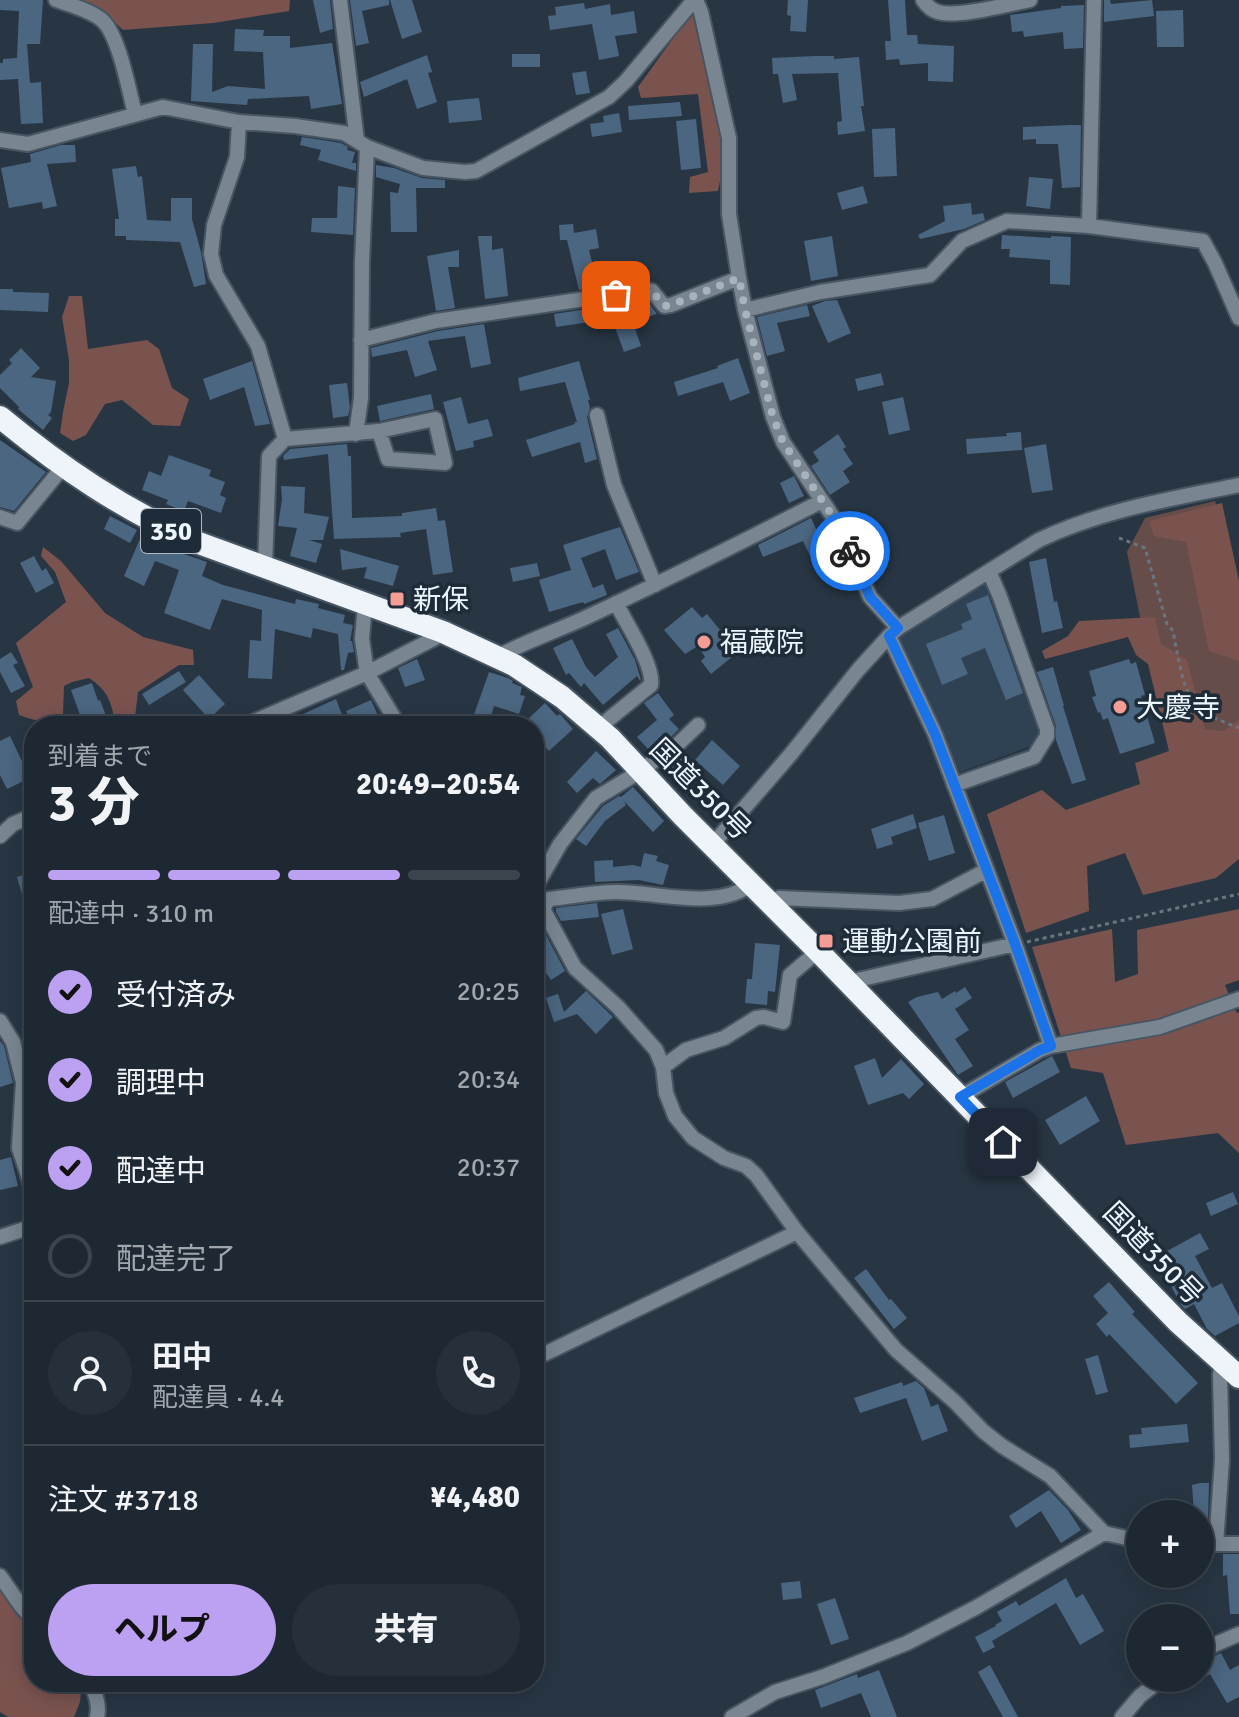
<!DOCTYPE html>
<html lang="ja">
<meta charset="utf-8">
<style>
:root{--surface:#1e2833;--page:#26303b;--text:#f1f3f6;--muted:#a1a6ac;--line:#3c444e;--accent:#bca0f2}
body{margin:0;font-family:Signika,"Noto Sans JP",sans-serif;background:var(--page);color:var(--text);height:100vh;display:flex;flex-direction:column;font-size:30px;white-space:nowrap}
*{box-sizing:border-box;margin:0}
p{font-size:26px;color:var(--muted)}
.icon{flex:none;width:44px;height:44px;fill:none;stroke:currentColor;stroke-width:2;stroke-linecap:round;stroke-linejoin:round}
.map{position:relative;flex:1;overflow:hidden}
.sheet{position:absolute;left:24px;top:716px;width:520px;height:976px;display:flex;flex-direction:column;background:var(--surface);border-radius:32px;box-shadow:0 4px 20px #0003,0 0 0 2px var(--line)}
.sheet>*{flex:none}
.buttons{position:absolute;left:1126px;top:1500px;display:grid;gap:16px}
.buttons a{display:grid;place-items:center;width:88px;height:88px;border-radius:50%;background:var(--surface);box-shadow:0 4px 20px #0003,0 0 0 2px var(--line);font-size:40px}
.pin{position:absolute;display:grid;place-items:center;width:68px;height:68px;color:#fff;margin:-34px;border-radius:16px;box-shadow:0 4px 12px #0006}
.courier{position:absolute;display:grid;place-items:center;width:80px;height:80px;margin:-40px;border:6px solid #1a73e8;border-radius:50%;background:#fff;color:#222;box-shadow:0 2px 10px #0007}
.summary em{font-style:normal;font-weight:800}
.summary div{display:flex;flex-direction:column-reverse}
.summary{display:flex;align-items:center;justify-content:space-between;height:136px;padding:0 24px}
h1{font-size:52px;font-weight:800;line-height:60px}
.bar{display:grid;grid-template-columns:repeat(4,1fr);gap:12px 8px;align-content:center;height:96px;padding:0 24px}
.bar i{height:10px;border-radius:6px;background:var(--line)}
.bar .selected{background:var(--accent)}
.bar p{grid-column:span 4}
.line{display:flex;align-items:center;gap:20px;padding:0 24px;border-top:2px solid var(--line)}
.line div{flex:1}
.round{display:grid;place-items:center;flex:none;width:84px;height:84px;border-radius:42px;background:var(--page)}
ol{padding:0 24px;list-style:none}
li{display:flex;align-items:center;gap:24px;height:88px}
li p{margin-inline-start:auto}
li .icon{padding:8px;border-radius:50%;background:var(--accent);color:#111;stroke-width:4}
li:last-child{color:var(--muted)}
li i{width:44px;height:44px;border:4px solid var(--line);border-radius:50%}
.button{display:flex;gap:16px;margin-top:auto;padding:16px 24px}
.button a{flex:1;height:92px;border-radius:48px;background:var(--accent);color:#111;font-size:32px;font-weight:800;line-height:92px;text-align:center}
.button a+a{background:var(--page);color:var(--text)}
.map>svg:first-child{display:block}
</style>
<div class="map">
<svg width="1239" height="1717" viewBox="0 0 1239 1717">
<rect width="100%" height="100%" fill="#283644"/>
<!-- built -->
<path fill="#2f4254" d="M991 581 1044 741 960 772 896 641 916 624Z"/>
<!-- green -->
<path fill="#664d4a" d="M1215 501 1239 600V768L1208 767 1146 639 1140 617 1127 552 1145 518Z"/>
<!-- forest -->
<path fill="#7a534f" d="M73 0H290L289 11 213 23 123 30 106 14Z
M693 15 706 66 725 157 718 191 689 193 690 177 708 172 698 94 641 98 638 87 682 26Z
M69 296H82L88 349 147 340 159 349 172 388 189 399 180 426 153 425 122 400 105 404 86 435 73 441 60 433 63 412 69 383V360L62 317Z
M1222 503 1239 581V661L1209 651 1186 542 1154 536 1149 521Z
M43 547 61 561 105 613 143 637 193 650 194 665H179L138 692 134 726H116C111 703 110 692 89 678L72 682 64 686 63 714C45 723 38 722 19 715L16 701 33 687 16 643 66 602 55 572 41 556Z
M1155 617 1161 644 1187 660 1205 729 1224 731 1239 720V859L1216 878 1143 895 1125 853 1087 866 1089 911 1026 933 987 814 1042 790 1066 810 1140 784 1135 763 1169 751 1148 664 1136 655 1128 637 1045 659 1042 651 1068 636 1079 621Z
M1239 909V980L1225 985 1236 1012 1239 1013V1153L1218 1133 1126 1145 1103 1073 1071 1068 1032 947 1112 929 1115 982 1138 974 1137 930Z
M0 1587 34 1630V1682H82L80 1702 74 1717H8L0 1712Z"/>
<!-- building -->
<path fill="#4b6680" d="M0 0H43L40 44H27L30 83 41 82 43 123 21 124 18 79 0 80V63H3V59L17 58 19 11 0 10Z
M313 0H330L333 29 320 33Z
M350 0H389V5L362 11 369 43 356 46Z
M390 0H412L422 32 402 39Z
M788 0H808L806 32 790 31 791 16 787 15Z
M888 0H905L907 35H917L918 44 954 46 953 82 928 81V63L900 65 899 59 886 60 885 41H891Z
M1104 0H1110L1111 4 1152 0 1154 16 1104 22Z
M584 3 585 9 610 4 611 15 634 11 637 33 615 36 619 56 599 60 592 24 550 30 548 16 556 15 555 7Z
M1084 5 1083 48 1064 49 1063 32 1024 37 1023 31 1012 32 1010 15 1061 8V6Z
M1183 10 1184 47H1157L1156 11Z
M235 29 264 30 263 36H290V48L332 43 342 104 311 109 309 96 248 99 247 105 191 101 193 44H213L212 92 228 86 265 89 263 52 234 51Z
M512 54H540V67H512Z
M427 55 432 72 428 73 437 102 417 109 407 79 364 97 360 82Z
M816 56H834V59L859 57 864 106H861L865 131 838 135 837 122 842 121 838 73 792 74 797 100 783 103 778 74H773L772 58Z
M586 71 590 93 576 95 572 73Z
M479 98 482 120 449 123 447 101Z
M680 102 682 116 629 120 628 106Z
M619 113 622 132 592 137 590 124 604 122 603 116Z
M696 119 701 168 681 170 676 121Z
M1070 125H1081L1080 187 1062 188 1058 144H1036V139L1023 140V127Z
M895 128 897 176 874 177 872 129Z
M302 137 341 143 348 147 347 150 355 152 352 163H356V171L318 160 321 150 300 145Z
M61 145H75L76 162 47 164 57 206 43 209 42 202 9 208 1 168 31 162 30 154Z
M376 165 394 168 422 178 445 180V188H416L417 232H391L390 192 398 193 400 184 376 177Z
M136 166 138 177 142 176 147 220 171 221V198H192V219L201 252 206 284 194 287 180 242 126 240V236H115V219H119L112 169Z
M1029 177 1053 179 1050 209 1026 206Z
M338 186 355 188 353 235 311 232 312 218H337Z
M863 186 868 203 842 210 837 193Z
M971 203 972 215 983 213 985 220 964 229 920 239 918 235 945 221 943 206Z
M573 224 574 233 596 229 599 248 589 250 598 287 579 290 567 240H560L559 225Z
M1002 235 1051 238V236L1071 237 1070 285 1050 284V260L1009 257 1010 249H1001Z
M478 236H492V250L503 248 508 296 485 299Z
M832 236 838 276 811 281 804 241Z
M459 250V267H448L455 308 436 311 427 256Z
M0 289H13V292L49 293 48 312 0 310Z
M647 300 657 314 637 320 639 325 634 326 641 346 624 352 610 314 635 303Z
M837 300 851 333 828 343 812 306 825 301Z
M807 305 810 316 777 323 785 351 767 356 757 317Z
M601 307 603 320 556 327 554 314Z
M484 324 491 364 471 368 465 336 428 341 437 370 415 377 407 350 372 357 371 348 438 331Z
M21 348 40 368 31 377 56 381 51 412 48 415 52 418 43 430 18 409 19 407 0 388V375L12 363 9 360Z
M738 358 750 393 730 401 723 382 678 396 674 382 718 368 717 366Z
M252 361 270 424 255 426 244 387 210 400 203 379Z
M579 361 590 400H588L590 408 587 417 597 459 585 463 580 442 532 457 526 440 575 424 574 422H577L565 382 520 391 518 378Z
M881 373 884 385 858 391 855 379Z
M347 383 350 408 348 416 333 418 329 385Z
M431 394 434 409 380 421 377 406Z
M461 397 468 424 488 419 493 436 473 441 474 447 456 451 443 402Z
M903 397 910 430 889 435 882 402Z
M1021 432 1022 450 967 454 966 439 1007 436 1006 433Z
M838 434 846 447 843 449 853 464 843 471 850 482 830 495 811 466 819 461 813 452Z
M0 440 46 472 14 511 0 507Z
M347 444 348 456H351L352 518 402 516V513L436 508 438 521 445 520 453 572 433 575 426 529 400 533 401 537 334 539 328 454 284 460 283 456 290 449Z
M1046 444 1053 490 1032 493 1024 448Z
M169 455 211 470 209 476 225 482 220 495 226 498 221 513 188 501 184 511 166 504 168 500 142 490 149 471 161 476Z
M794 476 804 496 789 503 780 483Z
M281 486 305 487 304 513 329 517 323 540H309L322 544 316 563 290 556 297 528 278 526 282 499Z
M110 516 137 530 130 543 104 529Z
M811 518 817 531 824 528 841 568 820 577 803 541 763 557 758 545Z
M620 527 639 572 616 580 605 549 581 558 593 588 603 584 607 595 584 604 583 602 549 612 539 580 571 570 563 545Z
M140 539 165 550 166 548 207 562 202 576 223 585 295 604 296 599 319 604 318 608 345 615 343 623 353 625 350 641H352L354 652 348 653 344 670H341L338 634 313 628 311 638 275 629 272 679 248 678 250 640 261 641 262 610 222 599 210 630 164 613 179 570 155 561 144 586 124 576Z
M340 549 399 566 393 586 364 578 367 567 342 570Z
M34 556 42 571 46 568 54 583 36 593 20 563Z
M1046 558 1054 602 1057 601 1063 628 1042 633 1029 562Z
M537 563 540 576 513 582 510 568Z
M988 595 1023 693 1006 700 985 648 961 658 968 674 942 685 926 644 963 629 961 624 972 619 966 604Z
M692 607 702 618 707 614 738 652 711 674 701 661 705 657 698 646 685 654 664 630Z
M618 628 635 660 641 680 640 681 637 676 603 705 584 683 581 687 569 673 566 675 553 648 572 639 586 667 595 677 618 657 606 634Z
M11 652 18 663 13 665 25 686 11 693 0 672V659Z
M417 659 425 680 405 687 398 668Z
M1129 659 1131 664 1136 662 1145 695 1141 696 1155 743 1120 754 1108 718 1103 720 1100 712 1098 713 1092 697 1096 696 1089 671Z
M1053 667 1064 706H1063L1086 780 1072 784 1056 740V726L1037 672Z
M179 671 186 682 149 705 142 694Z
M489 672 508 678 513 681 512 683 522 687 520 695 525 696 519 714 494 706 488 726H470Z
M199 675 225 704 209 719 183 690Z
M92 683 98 701 100 700 110 726H84L71 690Z
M658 693 674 715 669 719 679 729 671 737 649 750 637 737 657 720 644 703Z
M336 699 344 720 330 726H277Z
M371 700 379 718 375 720 378 726H353L346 711Z
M545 703 557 716 560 714 573 729 549 751 534 734V726H526V721Z
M10 736 30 778 7 789 0 775V741Z
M712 740 740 766 723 785 695 760Z
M596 751 616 770 600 784 593 778 577 793 567 782Z
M684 752 695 765 679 779 667 764Z
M633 787 664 821 653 832 624 801 626 805 605 821 586 846 576 839 603 806 619 796 621 797Z
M913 814 917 828 891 837 893 844 877 849 871 829Z
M944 815 955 853 929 861 918 823Z
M644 853 658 856 656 861 669 865 663 885 639 880 595 882 594 861 613 860V867L633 865 641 867Z
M34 872V898L24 901 17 877Z
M597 903 599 917 561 921 556 912V908Z
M623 909 633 949 612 955 601 914Z
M546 935 565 971 551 980 534 955V941Z
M755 943 780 945 775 992 768 991 767 1005 745 1003 747 979H752Z
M965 987 972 998 955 1009 969 1030 955 1039 973 1066 958 1075 908 1002 917 997 938 992 942 999 955 991 956 993Z
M586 991 613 1017 596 1034 577 1014 554 1022 546 998 558 994 564 1012Z
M0 1041 4 1046 13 1083 0 1087Z
M1052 1056 1060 1072 1013 1098 1005 1082Z
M875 1058 882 1078 901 1059 924 1084 909 1099 903 1093 868 1105 854 1066Z
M1086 1096 1100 1121 1060 1145 1045 1120Z
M11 1157 18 1186 0 1190V1160Z
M1233 1192 1238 1204 1211 1216 1206 1203Z
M1200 1233 1209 1249 1195 1256 1212 1288 1222 1283 1239 1316V1323L1215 1336 1207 1329 1194 1304 1185 1309 1181 1305 1156 1257Z
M866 1269 889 1300 891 1299 907 1318 894 1329 854 1278Z
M1109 1282 1135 1312 1132 1314 1198 1383 1176 1404 1109 1334 1107 1337 1096 1324 1108 1313 1093 1296Z
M1098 1355 1108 1392 1096 1395 1085 1359Z
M916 1381 924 1388 931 1407 938 1404 948 1431 922 1441 906 1398 860 1413 854 1398 902 1382 903 1386Z
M1187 1424 1189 1442 1130 1448 1129 1435 1142 1434 1141 1428Z
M1200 1483H1209L1208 1520H1200V1514H1194L1192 1485Z
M1049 1490 1068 1510 1081 1530 1061 1543 1041 1511 1016 1528 1009 1516Z
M1223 1554H1239V1614H1230L1227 1575 1223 1576Z
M1066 1578 1076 1598 1083 1594 1104 1631 1080 1645 1056 1603 992 1641 995 1647 983 1653 975 1637 996 1626 995 1625 1002 1621 997 1612 1016 1601 1019 1606Z
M800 1581 802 1598 783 1600 781 1583Z
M835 1598 849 1639 831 1645 817 1604Z
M1221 1653 1230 1670 1239 1665V1697L1227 1703 1210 1674 1200 1680V1663Z
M990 1665 1018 1717H1003L978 1672Z
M879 1670 897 1717H871L861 1693 821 1708 815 1690 857 1674 858 1678Z"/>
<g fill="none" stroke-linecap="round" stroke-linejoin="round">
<!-- minor casing -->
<g stroke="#485562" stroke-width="18">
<path id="minor" d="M56 0C70 5 90 10 102 20 119 35 129 91 135 114
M340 0 357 141
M696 0 701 12 729 138V214L739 278 745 310 773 417 783 442 839 526 870 597 898 628
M923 0C927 6 931 10 938 12 957 18 1009 4 1030 0
M239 122 237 157 214 225 211 254 216 275 258 346 285 439 269 456 265 567
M0 140 28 144 163 107 239 122 295 126 344 133 367 147 423 168 465 172 476 171 609 97 626 81 694 0
M1089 226 1094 0
M745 310 820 292 930 275 962 241 1007 221 1089 226 1203 241 1215 263 1239 318
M361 340 436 321 646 290 652 291 664 306 671 305 739 278
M597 415 614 485 655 585
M356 434 361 398 362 262 367 147
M285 439 379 431 435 419 445 463 388 459 379 431
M0 517 17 523 63 467
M365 603 362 639 367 673 399 726
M889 636 935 734 1015 944 1051 1046
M497 657C526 641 557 631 587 617 666 580 744 541 822 501
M243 726 367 673 435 638 443 632
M598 728 651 685C654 665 626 623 616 603
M954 785 1034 757 1047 736V729L1000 597 989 571
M0 836 13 824 34 815
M713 844 791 754 858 670 889 636 898 628 1039 540C1102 510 1171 499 1239 485
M534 893 535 888 560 844 596 798 631 777 677 745 698 725
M534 900 543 909 575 968 618 1007 656 1050 663 1067 666 1093 675 1116 693 1138 724 1158 746 1166 756 1175 797 1232 896 1350 955 1402 983 1431 1002 1446 1050 1476 1104 1533 1140 1541
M770 903 779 898 899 903 932 899 987 870
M534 931 539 928 543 909 549 899C571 897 595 892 617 892 659 892 716 911 752 884
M849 982 1015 944
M0 1021 13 1042 23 1082 19 1148 34 1194
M663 1067 686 1050 724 1038 756 1018 764 1017 783 1022 790 975 818 951
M960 1097 1040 1050 1051 1046 1160 1027 1239 999
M0 1237 34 1226
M534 1359 797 1232
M1200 1544H1239
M1216 1544 1222 1460 1220 1375 1222 1363
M0 1576 21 1606 34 1621
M21 1606 34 1596
M1200 1653 1216 1644 1239 1634
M90 1682C95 1693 100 1705 97 1717
M732 1717 775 1692 822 1677 907 1643 975 1608 1104 1533
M1122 1717 1140 1696 1163 1678"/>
</g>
<!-- highway casing -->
<g stroke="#485562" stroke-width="26">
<path id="highway" d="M0 417C63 469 121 508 196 542L443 632 514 665 562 697 610 738 683 816 818 951 1178 1322 1239 1377"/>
</g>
<!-- path -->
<path stroke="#697581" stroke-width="3" stroke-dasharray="4 4" stroke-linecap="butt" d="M1119 538 1145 548 1167 624 1173 631C1177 651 1182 689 1195 704 1206 716 1224 722 1239 728
M1027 942 1239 894"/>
<!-- minor -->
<use href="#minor" stroke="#798692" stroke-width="14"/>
<!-- highway -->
<use href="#highway" stroke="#eef4fa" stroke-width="22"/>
</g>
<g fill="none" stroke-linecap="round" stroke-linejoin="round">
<!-- done -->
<path stroke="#a8b3be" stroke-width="8" stroke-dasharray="0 14.4" d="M616 295 652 291 664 306 671 305 739 278 745 310 773 417 783 442 839 526 850 551"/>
<!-- route -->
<path stroke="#1a73e8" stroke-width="10" d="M850 551 870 597 898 628 889 636 935 734 1015 944 1051 1046 1040 1050 960 1097 1003 1142"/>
</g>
<!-- markers -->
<g fill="#f59c94" stroke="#1e2c39" stroke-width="3">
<rect x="389" y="591" width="16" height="16" rx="4"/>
<circle cx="704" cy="642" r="8"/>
<circle cx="1120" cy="707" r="8"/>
<rect x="818" y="933" width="16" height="16" rx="4"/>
</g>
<g text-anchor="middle" stroke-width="7" stroke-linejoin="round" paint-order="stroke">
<!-- shield labels -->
<rect fill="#1e2c39" stroke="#afb9c4" stroke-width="2" x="141" y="509" width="60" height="44" rx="6"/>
<g font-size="26" font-weight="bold" fill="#edf6ff">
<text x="171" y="540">350</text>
</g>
<!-- poi labels -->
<g font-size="28" fill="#edf6ff" stroke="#1e2c39" text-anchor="start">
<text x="413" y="609">新保</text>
<text x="720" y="652">福蔵院</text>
<text x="1136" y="717">大慶寺</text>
<text x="842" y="951">運動公園前</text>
</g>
<!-- street labels -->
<g font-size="28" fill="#edf6ff" stroke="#1e2c39">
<text transform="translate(701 789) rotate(45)" y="10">国道350号</text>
<text transform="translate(1154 1253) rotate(46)" y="10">国道350号</text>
</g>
</g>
</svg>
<div class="buttons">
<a>+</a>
<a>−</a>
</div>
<div class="pin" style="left:616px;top:295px;background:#ea580c"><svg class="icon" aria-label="bag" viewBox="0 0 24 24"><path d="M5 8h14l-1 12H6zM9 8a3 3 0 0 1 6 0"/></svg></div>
<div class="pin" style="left:1003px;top:1142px;background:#1f2937"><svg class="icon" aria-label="home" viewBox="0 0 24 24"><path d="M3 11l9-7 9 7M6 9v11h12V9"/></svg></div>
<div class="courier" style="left:850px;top:551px"><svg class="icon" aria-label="bike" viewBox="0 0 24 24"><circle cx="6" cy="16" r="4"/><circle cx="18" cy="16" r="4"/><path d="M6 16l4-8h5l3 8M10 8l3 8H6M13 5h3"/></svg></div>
<section class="sheet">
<div class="summary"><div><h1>3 分</h1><p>到着まで</p></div><em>20:49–20:54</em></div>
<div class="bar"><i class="selected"></i><i class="selected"></i><i class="selected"></i><i></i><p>配達中 · 310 m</p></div>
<ol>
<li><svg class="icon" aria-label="check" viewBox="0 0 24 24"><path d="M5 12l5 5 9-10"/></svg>受付済み<p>20:25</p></li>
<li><svg class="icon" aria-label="check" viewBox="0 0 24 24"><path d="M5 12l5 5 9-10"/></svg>調理中<p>20:34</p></li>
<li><svg class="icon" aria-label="check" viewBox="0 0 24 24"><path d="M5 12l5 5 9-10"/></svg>配達中<p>20:37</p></li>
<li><i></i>配達完了</li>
</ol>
<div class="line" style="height:144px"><a class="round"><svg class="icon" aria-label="person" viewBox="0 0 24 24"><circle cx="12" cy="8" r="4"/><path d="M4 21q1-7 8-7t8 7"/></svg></a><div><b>田中</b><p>配達員 · 4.4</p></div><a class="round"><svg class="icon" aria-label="phone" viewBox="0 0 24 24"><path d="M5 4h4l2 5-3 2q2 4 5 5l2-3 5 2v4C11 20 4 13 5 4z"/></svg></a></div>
<div class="line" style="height:104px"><div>注文 #3718</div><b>¥4,480</b></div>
<div class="button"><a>ヘルプ</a><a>共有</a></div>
</section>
</div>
